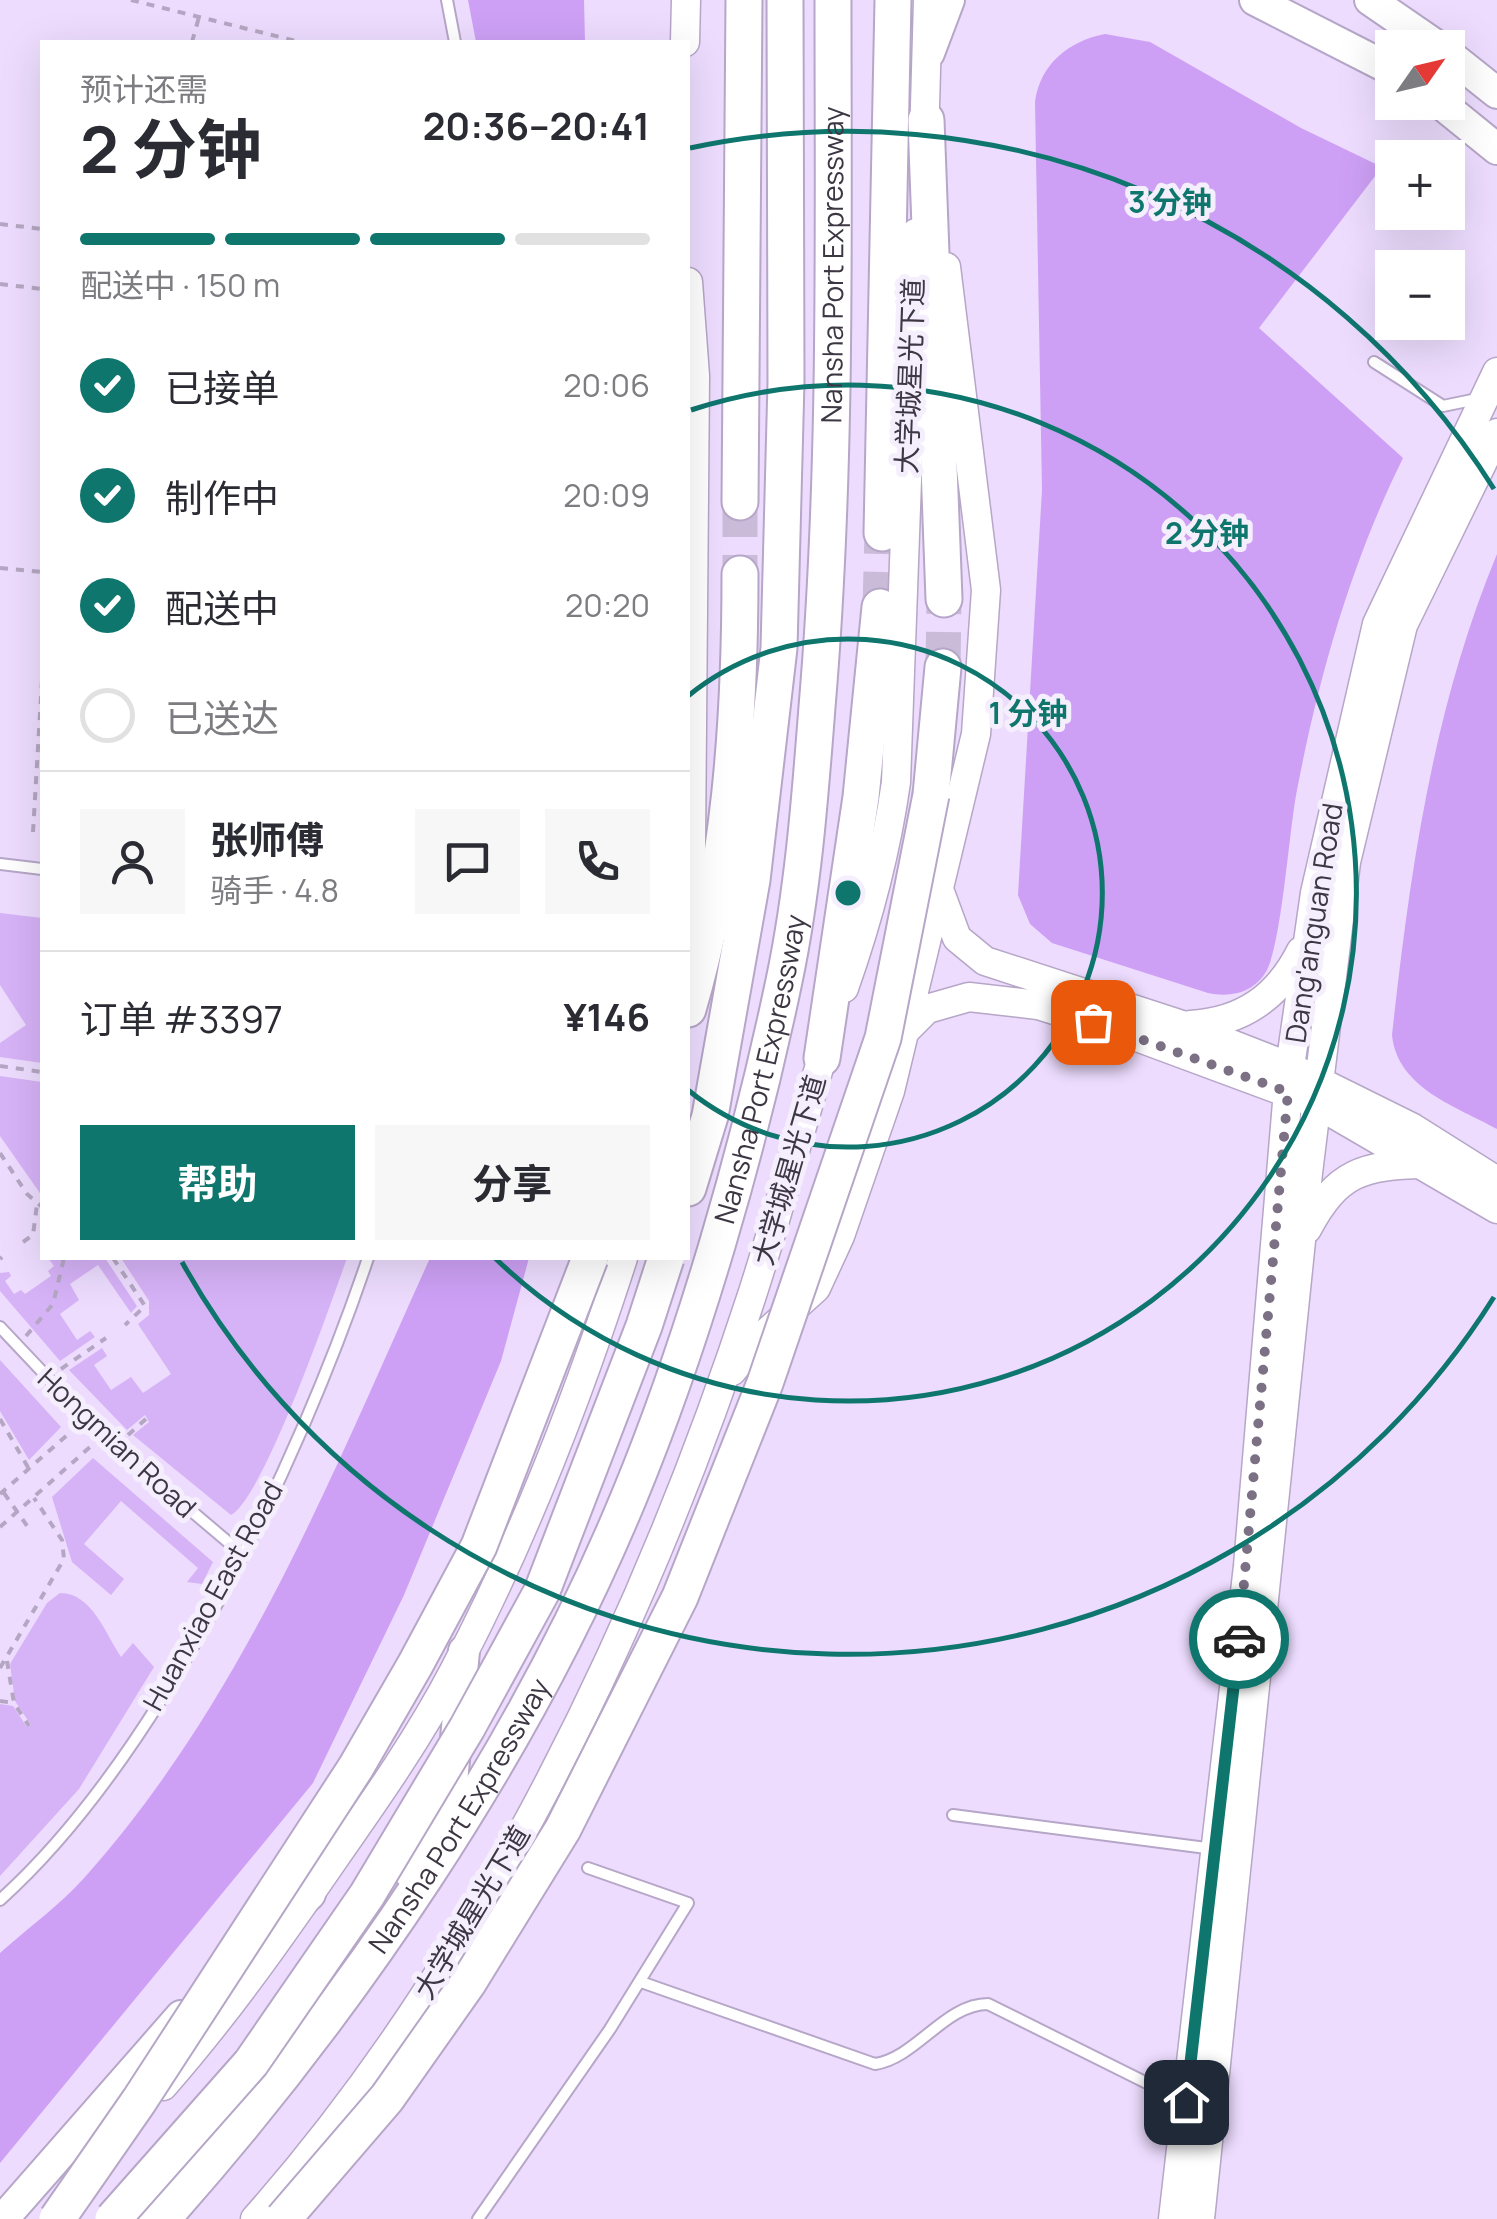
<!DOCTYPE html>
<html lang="zh">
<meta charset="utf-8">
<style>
:root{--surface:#fff;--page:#f7f7f7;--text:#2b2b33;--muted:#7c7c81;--line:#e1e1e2;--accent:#0f766e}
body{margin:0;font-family:Manrope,"Noto Sans SC",sans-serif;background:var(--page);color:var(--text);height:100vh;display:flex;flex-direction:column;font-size:38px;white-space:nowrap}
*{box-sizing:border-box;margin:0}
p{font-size:32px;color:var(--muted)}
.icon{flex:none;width:55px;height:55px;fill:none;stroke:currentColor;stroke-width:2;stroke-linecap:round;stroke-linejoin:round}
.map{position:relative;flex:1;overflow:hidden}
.details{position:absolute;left:40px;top:40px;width:650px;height:1220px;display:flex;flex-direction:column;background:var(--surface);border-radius:0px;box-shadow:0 10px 40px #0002}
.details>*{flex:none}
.needle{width:65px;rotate:56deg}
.controls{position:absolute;left:1375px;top:30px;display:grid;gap:20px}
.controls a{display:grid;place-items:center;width:90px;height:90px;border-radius:0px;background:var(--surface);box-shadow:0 10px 40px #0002;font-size:50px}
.pin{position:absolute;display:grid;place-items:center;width:85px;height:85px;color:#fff;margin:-42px;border-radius:20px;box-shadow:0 5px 15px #0006}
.courier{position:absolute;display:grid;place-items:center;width:100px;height:100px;margin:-50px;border:8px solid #0f766e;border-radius:50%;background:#fff;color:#222;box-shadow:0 2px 12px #0007}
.headline em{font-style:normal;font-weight:700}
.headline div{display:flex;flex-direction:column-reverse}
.headline{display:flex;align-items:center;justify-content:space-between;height:170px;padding:0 40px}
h1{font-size:65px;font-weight:700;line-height:75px}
.bar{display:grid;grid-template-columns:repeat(4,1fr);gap:15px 10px;align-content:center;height:120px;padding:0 40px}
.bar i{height:12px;border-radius:8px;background:var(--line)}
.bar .on{background:var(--accent)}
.bar p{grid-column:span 4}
.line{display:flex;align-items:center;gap:25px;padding:0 40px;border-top:2px solid var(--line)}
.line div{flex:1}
.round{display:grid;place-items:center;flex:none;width:105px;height:105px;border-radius:0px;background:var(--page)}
ol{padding:0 40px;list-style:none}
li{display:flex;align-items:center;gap:30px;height:110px}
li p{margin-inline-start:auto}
li .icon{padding:10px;border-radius:50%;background:var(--accent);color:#fff;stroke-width:4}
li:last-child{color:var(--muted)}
li i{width:55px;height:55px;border:5px solid var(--line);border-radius:50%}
.action{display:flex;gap:20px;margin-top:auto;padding:20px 40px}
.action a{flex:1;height:115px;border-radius:0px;background:var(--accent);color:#fff;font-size:40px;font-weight:700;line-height:115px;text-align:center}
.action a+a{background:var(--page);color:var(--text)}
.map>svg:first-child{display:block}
</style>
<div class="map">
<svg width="1497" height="2219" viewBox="0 0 1497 2219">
<rect width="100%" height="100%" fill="#eddcfe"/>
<!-- green -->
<path fill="#d6b2f7" d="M0 913 42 918V1063L0 1057V1043L26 1025 0 985Z
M0 1076 42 1082V1196L0 1136Z
M48 1258H105L137 1306 131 1313 98 1265 70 1284 79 1300 60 1314 77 1340 90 1331 95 1337 60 1361 0 1291V1273L9 1272 11 1276 5 1281 14 1294 21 1290 25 1294 51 1276 48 1271 54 1266Z
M121 1258H347C331 1303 264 1497 231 1515L133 1435 149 1422 145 1415 127 1430 69 1370 102 1348 107 1356 94 1365 111 1390 131 1377 143 1393 171 1374 138 1324 149 1315V1301Z
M0 1360 61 1427 29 1460 0 1411Z
M93 1458 213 1562 202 1584 187 1582 198 1568 121 1501 84 1544 124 1579 111 1595 72 1562 52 1497Z
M60 1593C92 1593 105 1633 121 1657L133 1643 154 1667 79 1789 0 1876V1704L13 1706 27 1727 31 1725 15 1701 10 1664 47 1603Z"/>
<!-- forest -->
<path fill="#cda0f5" d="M468 0H584L585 42H476Z
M1105 34 1150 42 1301 128 1382 167 1259 328 1403 458C1351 563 1319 676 1297 790 1289 831 1282 940 1267 970 1255 992 1232 998 1208 993L1052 943 1030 924 1018 895 1042 490 1035 102C1040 64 1069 41 1105 34Z
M1497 554V1129C1457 1107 1397 1088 1392 1035 1410 871 1433 708 1497 554Z
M430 1258H529L501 1361 404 1595 313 1783 0 2163V1953C28 1928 60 1905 85 1877 245 1697 332 1474 430 1258Z"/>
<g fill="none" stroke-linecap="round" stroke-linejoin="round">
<!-- highway-tunnel -->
<path stroke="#cabbd9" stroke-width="35" stroke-dasharray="35 18" stroke-linecap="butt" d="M740 502V574
M880 607 882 533
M943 667 944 599"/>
<!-- lane casing -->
<g stroke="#b6a6c7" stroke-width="14">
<path id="lane" d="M447 0 455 42
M1374 362 1443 406 1477 399
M0 864 42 869
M0 1327 103 1436 241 1553
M953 1815 1214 1849
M0 1900C160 1756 300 1461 368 1258
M641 1982 875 2064C916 2058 945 2004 988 2004L1185 2102
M478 2219 610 2029 688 1903 588 1868"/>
</g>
<!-- secondary casing -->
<g stroke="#b6a6c7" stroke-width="31">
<path id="secondary" d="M685 42 686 0
M924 141 928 0
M688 282 695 376 690 960
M940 892 957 938 985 961 1182 1025 1290 1067 1413 1128 1497 1181
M844 988C868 920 886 853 896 782L916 233
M1190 1025C1243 1022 1278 997 1301 951
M907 1029 927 1009 969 997 1038 1005 1121 1031 1315 1103 1497 1209
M1307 1229C1337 1172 1363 1165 1425 1164
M732 1371 756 1342 816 1288 840 1236 890 1091 976 734 986 590 946 267
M163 2086C227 2013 281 1936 336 1856 378 1796 420 1736 454 1671 523 1540 578 1398 623 1258
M255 2219C483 1962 647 1617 753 1292 780 1208 802 1123 828 1038
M1173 2219 1248 1566 1290 1067 1315 893 1377 624 1497 372
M1200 2219 1308 1173 1346 862 1403 625 1497 433"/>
</g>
<!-- primary casing -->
<g stroke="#b6a6c7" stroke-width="34">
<path id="primary" d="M1255 0 1392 70
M1370 0 1440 48
M929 53 949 0
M1448 54 1497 93
M1439 102 1497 149
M409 1872 451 1793 464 1651
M242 1955 310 1894
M3 2219 181 2016
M137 2219 186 2167"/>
</g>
<!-- highway casing -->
<g stroke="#b6a6c7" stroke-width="39">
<g id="highway">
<path d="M926 120 944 599"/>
<path d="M740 502 744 0"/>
<path d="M882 533 893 0"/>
<path d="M931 795 943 667"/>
<path d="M688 1009C730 867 740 721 740 574"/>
<path d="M822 1058 861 797 880 607"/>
<path d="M688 1188 710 1116 752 880 779 648 786 382 785 0"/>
<path id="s1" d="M162 2219C348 2010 522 1756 629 1497 694 1340 749 1148 784 981 803 891 810 798 817 707 837 472 833 236 833 0"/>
</g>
</g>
<!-- path -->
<path stroke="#b5a7c3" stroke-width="4" stroke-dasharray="8 8" stroke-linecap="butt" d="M131 0 300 42
M192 42 199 17
M0 224 42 229
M0 284 42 289
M0 568 42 572
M33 832 42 680
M0 1066 42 1072
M0 1153 27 1194 42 1207
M23 1242 33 1235 37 1204
M113 1258 145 1306 125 1325
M0 1259 2 1257
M26 1336 53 1304 64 1258
M61 1369 106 1338
M0 1419 29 1469
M128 1435 147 1418
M4 1493 30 1530
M0 1494 74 1429
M0 1527 90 1447
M7 1661 14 1703 29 1726
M0 1668 64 1559 62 1540 34 1498
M0 1701 14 1703"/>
<!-- lane -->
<use href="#lane" stroke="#fff" stroke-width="10"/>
<!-- secondary -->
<use href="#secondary" stroke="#fff" stroke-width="28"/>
<!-- primary -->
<use href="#primary" stroke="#fff" stroke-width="30"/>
<!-- highway -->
<use href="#highway" stroke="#fff" stroke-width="35"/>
<!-- highway-bridge casing -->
<g stroke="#b6a6c7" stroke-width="39" stroke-linecap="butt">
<path id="highway-bridge" d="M57 2219 139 2101 356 1767 415 1665 479 1546 590 1258
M113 2219 251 2063 367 1895 467 1728 542 1591 644 1326 666 1258
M283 2219 387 2098 468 1983 563 1829 680 1597 765 1383 883 1038 931 795"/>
</g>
<!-- highway-bridge -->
<use href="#highway-bridge" stroke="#fff" stroke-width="35"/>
</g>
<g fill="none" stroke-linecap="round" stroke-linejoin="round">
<!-- done -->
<path stroke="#7b7084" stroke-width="10" stroke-dasharray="0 18" d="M1093 1022 1288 1092 1239 1639"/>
<!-- route -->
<path stroke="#0f766e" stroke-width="12" d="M1186 2102 1239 1639"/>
</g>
<!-- distance rings -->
<g fill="none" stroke="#0f766e" stroke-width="5">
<path d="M688 696A254 254 0 1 1 688 1090"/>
<path d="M691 410A508 508 0 1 1 495 1258"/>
<path d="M1494 1297A762 762 0 0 1 182 1262M690 148A762 762 0 0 1 1494 489"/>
</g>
<g text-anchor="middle" stroke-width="10" stroke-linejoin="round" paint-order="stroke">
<!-- street labels -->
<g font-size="28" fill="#3d3643" stroke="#f5eefc">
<text dy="10" stroke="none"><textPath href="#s1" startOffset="2122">Nansha Port Expressway</textPath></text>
<text transform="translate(910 376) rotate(-88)" y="10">大学城星光下道</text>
<text transform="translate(1314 923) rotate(-81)" y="10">Dang'anguan Road</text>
<text dy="10" stroke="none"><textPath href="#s1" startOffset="1312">Nansha Port Expressway</textPath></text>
<text transform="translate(789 1170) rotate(-74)" y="10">大学城星光下道</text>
<text transform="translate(117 1443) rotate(43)" y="10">Hongmian Road</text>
<text transform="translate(213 1596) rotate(-61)" y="10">Huanxiao East Road</text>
<text dy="10" stroke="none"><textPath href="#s1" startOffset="502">Nansha Port Expressway</textPath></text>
<text transform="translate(472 1912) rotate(-59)" y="10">大学城星光下道</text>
</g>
</g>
<circle cx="848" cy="893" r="15" fill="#0f766e" stroke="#f5eefc" stroke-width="5"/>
<g font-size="30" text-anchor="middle" font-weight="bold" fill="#0f766e" stroke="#f5eefc" stroke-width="10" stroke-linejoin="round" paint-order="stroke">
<text x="1170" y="213">3 分钟</text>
<text x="1207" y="544">2 分钟</text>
<text x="1028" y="724">1 分钟</text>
</g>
</svg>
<div class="controls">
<a><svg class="needle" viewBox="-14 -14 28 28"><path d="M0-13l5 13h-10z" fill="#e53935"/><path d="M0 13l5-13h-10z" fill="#7c7c81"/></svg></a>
<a>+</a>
<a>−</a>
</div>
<div class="pin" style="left:1093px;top:1022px;background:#ea580c"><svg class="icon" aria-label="bag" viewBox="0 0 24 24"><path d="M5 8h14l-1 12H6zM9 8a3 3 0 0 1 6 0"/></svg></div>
<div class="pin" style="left:1186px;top:2102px;background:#1f2937"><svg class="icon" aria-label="home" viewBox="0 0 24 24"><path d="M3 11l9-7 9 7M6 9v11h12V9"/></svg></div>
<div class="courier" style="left:1239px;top:1639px"><svg class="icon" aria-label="car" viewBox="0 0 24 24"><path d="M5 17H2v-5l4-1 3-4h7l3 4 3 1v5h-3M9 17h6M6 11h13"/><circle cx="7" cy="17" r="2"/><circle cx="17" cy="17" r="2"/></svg></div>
<section class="details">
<div class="headline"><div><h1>2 分钟</h1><p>预计还需</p></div><em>20:36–20:41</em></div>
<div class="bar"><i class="on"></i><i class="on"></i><i class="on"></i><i></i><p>配送中 · 150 m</p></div>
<ol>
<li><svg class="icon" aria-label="check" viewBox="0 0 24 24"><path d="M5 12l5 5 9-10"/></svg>已接单<p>20:06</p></li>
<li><svg class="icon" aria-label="check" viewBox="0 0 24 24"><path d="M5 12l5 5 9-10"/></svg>制作中<p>20:09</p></li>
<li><svg class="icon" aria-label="check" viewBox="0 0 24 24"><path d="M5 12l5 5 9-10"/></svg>配送中<p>20:20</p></li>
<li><i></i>已送达</li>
</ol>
<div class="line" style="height:180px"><a class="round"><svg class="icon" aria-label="person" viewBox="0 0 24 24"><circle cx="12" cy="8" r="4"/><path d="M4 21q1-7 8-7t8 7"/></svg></a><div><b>张师傅</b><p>骑手 · 4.8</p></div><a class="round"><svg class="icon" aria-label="chat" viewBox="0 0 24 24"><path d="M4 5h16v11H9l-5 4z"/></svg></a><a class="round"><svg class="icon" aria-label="phone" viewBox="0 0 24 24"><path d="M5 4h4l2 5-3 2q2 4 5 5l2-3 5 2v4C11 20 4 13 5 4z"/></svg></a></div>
<div class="line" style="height:130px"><div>订单 #3397</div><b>¥146</b></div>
<div class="action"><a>帮助</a><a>分享</a></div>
</section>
</div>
